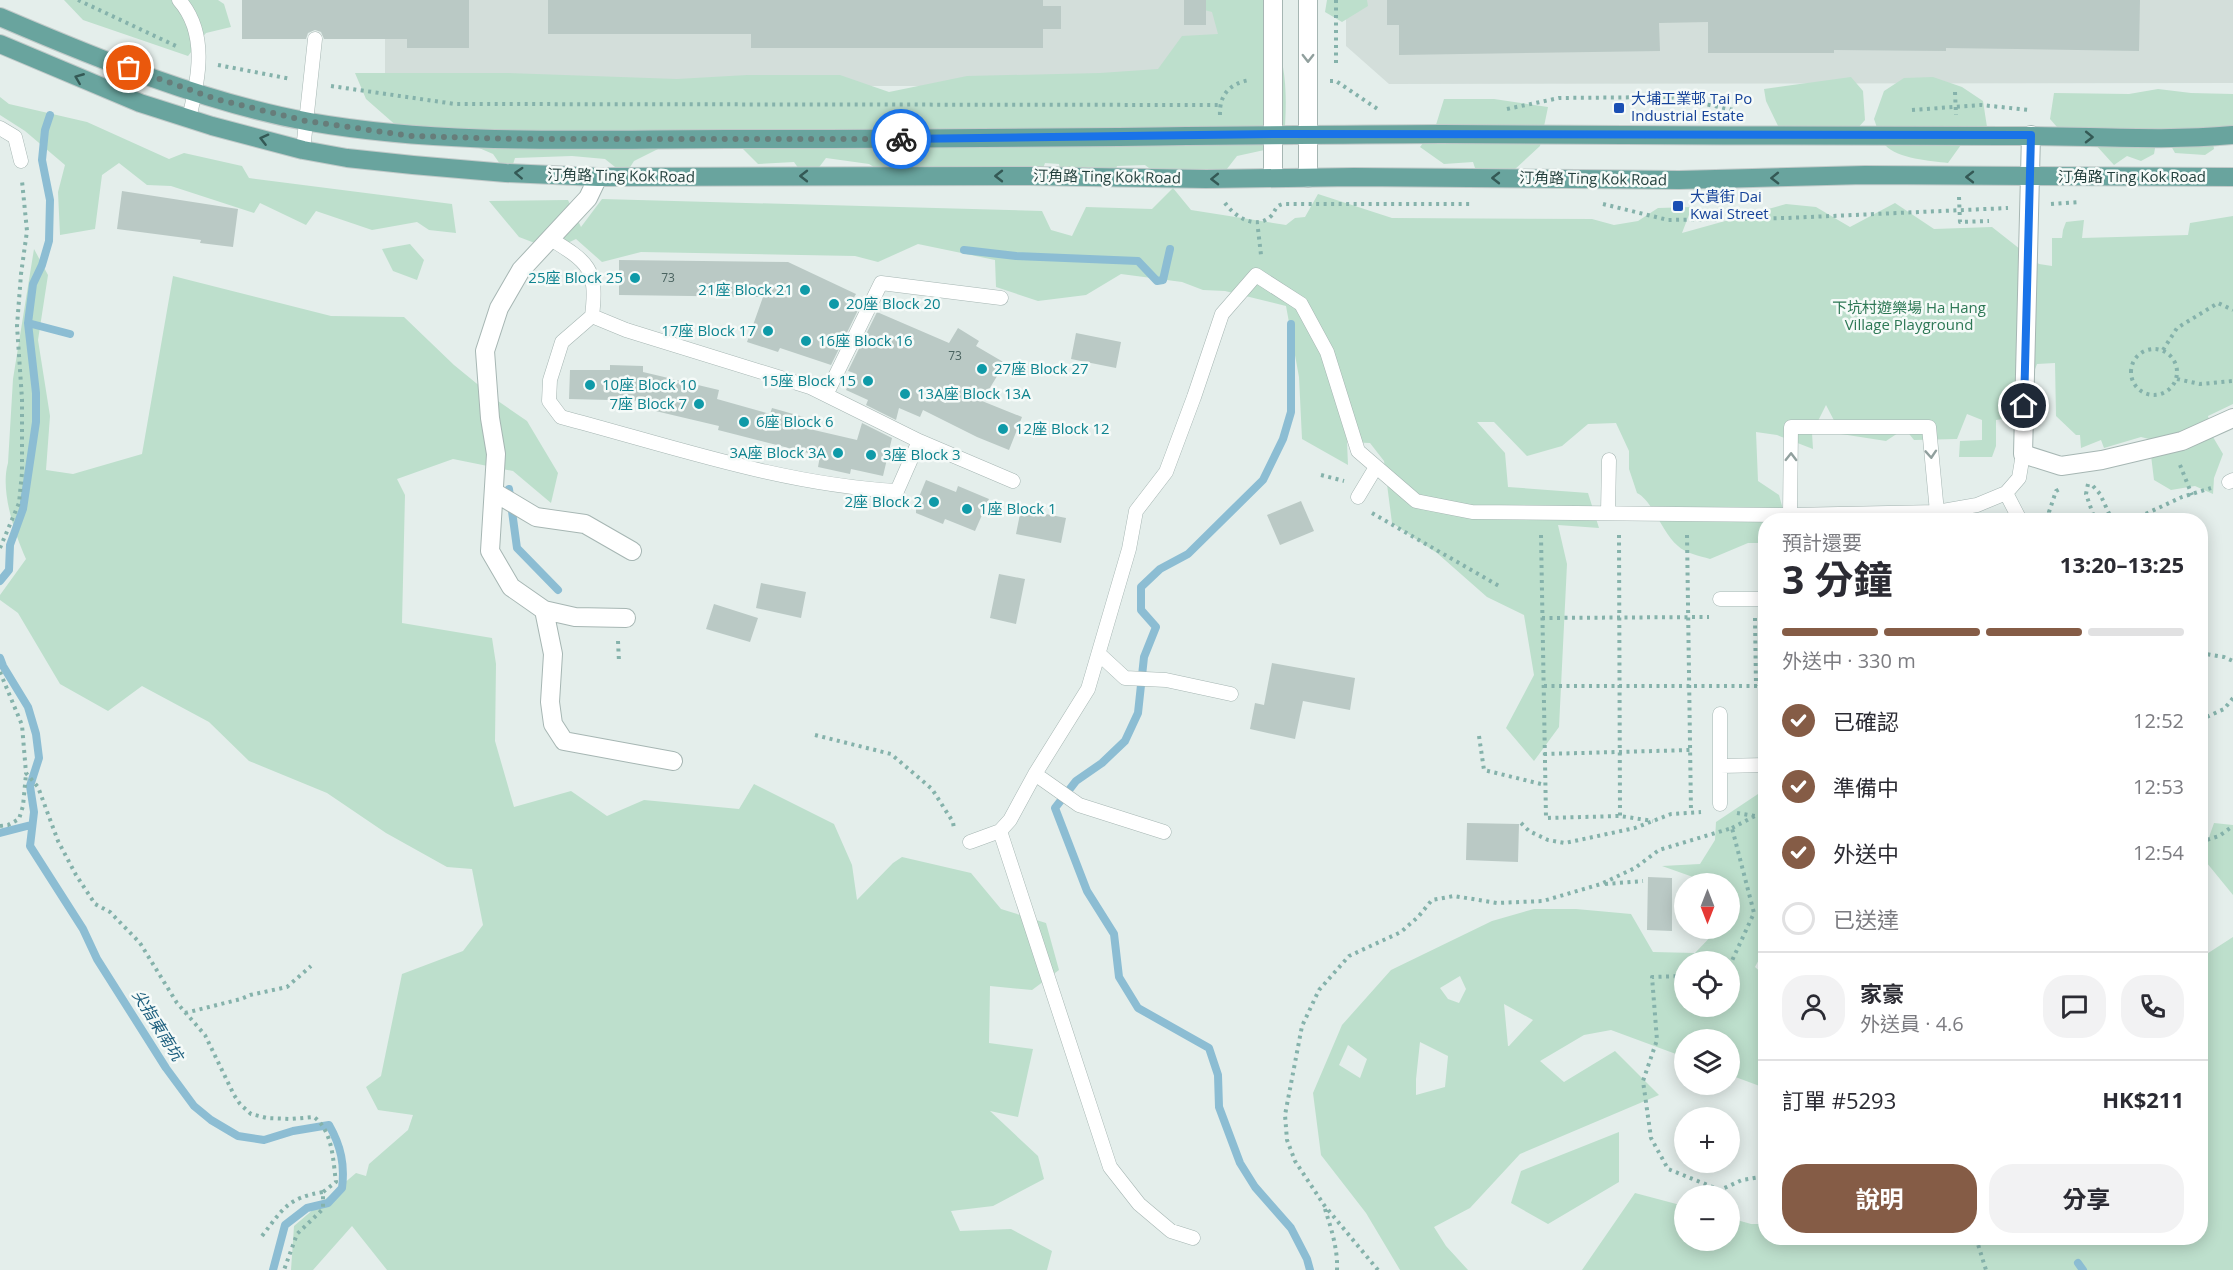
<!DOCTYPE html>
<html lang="zh-TW">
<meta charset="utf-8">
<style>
:root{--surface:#fff;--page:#f2f2f3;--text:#2b2b33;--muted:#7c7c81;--line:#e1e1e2;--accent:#855c46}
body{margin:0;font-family:"Open Sans","Noto Sans TC",sans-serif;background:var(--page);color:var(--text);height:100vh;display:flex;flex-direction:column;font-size:22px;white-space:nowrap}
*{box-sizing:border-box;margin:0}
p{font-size:20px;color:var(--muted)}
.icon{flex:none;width:33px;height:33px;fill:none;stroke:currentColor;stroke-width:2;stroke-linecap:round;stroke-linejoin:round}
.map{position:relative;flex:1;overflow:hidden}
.sheet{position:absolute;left:1758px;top:513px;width:450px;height:732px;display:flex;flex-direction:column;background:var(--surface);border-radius:24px;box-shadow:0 3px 15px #0003}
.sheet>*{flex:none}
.needle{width:39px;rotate:180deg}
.fabs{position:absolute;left:1674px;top:873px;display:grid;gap:12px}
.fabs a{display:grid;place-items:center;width:66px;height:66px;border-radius:50%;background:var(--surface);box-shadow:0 3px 15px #0003;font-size:30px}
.pin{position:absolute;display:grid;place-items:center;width:51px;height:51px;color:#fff;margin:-26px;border:3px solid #fff;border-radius:50%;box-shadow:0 2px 6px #0007}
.courier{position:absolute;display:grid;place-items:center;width:60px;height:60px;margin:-30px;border:4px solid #1a73e8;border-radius:50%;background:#fff;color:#222;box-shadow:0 2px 8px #0007}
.head em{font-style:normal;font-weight:700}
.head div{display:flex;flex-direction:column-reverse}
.head{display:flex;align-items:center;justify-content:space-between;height:102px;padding:0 24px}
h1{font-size:39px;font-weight:700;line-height:45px}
.bar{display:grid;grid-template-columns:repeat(4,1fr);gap:9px 6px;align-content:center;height:72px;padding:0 24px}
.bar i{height:8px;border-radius:4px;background:var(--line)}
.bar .on{background:var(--accent)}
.bar p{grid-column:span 4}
.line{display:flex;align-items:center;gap:15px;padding:0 24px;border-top:2px solid var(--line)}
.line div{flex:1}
.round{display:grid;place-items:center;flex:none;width:63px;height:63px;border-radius:24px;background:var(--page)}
ol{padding:0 24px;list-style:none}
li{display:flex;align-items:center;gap:18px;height:66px}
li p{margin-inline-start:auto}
li .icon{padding:6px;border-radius:50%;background:var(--accent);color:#fff;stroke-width:4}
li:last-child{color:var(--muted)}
li i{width:33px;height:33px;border:3px solid var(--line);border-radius:50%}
.action{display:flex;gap:12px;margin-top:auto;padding:12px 24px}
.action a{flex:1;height:69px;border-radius:24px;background:var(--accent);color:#fff;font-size:24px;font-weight:700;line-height:69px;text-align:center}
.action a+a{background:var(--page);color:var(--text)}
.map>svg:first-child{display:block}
</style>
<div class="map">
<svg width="2233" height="1270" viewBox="0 0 2233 1270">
<rect width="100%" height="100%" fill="#e4eeeb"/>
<!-- built -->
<path fill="#d3deda" d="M385 0H1237L1193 86H385Z
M1346 0H2233V83L1389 84 1346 46Z"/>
<!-- green -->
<path fill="#bddfcc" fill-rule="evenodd" d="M64 0H218L224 4 231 27 206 33 188 56 83 20Z
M1192 0H1283L1272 28C1288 69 1287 98 1284 142L1269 149 1237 156 1216 183 1166 181 1145 165 1117 166 1113 179 1061 180 1059 164 1045 163 1039 180 944 169 908 167 890 177 869 164 826 158 808 182 794 162 758 164 736 142 686 135 634 161 625 175 605 159 572 156 515 158 509 177 493 154 449 135 399 128 366 99 355 73H507L677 79 747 75H840L889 92 967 76 1100 73 1158 69 1182 36 1218 34 1212 12 1193 7Z
M1327 0H1367L1368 6 1342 22 1325 12Z
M1851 77 1863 91 1865 120 1857 129 1779 128 1766 101 1764 89Z
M1933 77 1962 87 1983 101 1987 127 1963 142 1948 163C1931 161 1898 159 1885 145 1879 139 1877 126 1874 119L1884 91 1904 78Z
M2158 89 2191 93 2233 94V131L2211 132 2214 149 2205 155 2175 153 2170 144 2156 143 2154 154 2141 161 2127 156 2114 165 2094 143H2071L2050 119 2054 93 2129 94Z
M0 97 9 104 87 122 169 159 184 153 242 166 249 178 452 204 456 233 429 230 417 222 372 230 316 211 306 225 260 203 254 213 171 186 147 185 119 163 102 175 95 229 60 235 58 192 65 165 25 131 0 115Z
M1444 99H1494L1548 107 1540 146 1513 171H1476L1473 162 1444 164 1420 147 1435 128Z
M1173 188 1191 210 1286 225 1295 218 1305 217 1318 194 1392 218 1592 219 1614 225 1638 221 1658 208 1692 207 1682 233 1786 204 1816 207 1850 227 1895 203 1934 229 1992 227 2039 264 2052 266V238H2062L2063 230 2066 222 2084 220 2082 238 2188 235 2190 223 2233 216V404L2208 416 2213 437 2223 454 2214 478 2213 494 2195 486 2171 490 2154 480 2149 439 2141 437 2104 448 2101 440 2081 448 2080 435H2076L2056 416 2055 363 2037 364 2017 417 1996 420V446L1992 457H1959L1960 441 1982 440V420L1967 414 1957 439 1914 440 1902 425 1901 431 1886 441 1841 434 1826 405 1812 433 1813 449 1777 435 1756 432 1758 481 1779 495 1786 520H1766L1765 543H1748L1710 559C1700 556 1685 553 1678 546 1662 533 1653 501 1637 493L1629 469V451L1616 423 1588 424 1562 446 1527 456 1494 422H1477L1505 453 1508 487 1588 493 1599 528 1558 525 1567 564 1559 727 1534 761 1506 728 1534 675 1524 615 1487 597 1437 553 1392 523 1384 461 1370 443 1347 442 1348 465 1302 439 1299 377 1286 306 1225 291 1203 290 1182 282 1121 274 1086 295 1038 301 996 287 995 260 918 244 878 262 855 256 641 252 602 262 576 239 553 250 519 237 489 201 568 200 581 227 602 199 1042 211 1051 230 1072 236 1086 207 1152 209Z
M410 244 424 260 417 280 393 271 382 249Z
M34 249 48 275 38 340 50 416 46 470 73 474 142 454 173 276 331 316 404 317 454 365 498 401 527 421 558 473 551 503 513 471 453 459 397 479 405 495 402 623 492 638 496 664 495 741 514 807 571 791 607 816 644 800 739 809 754 784 834 824 852 865 857 900 893 863 902 857 971 873 1001 909 1046 923 1059 970 1032 990 990 986 989 1043 1033 1049 1018 1117 990 1111 1038 1156 1044 1179 993 1206 951 1211 960 1231 1011 1229 1052 1251 1047 1270H387L352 1226 313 1270H291L294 1226 356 1173 366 1176 369 1164 408 1130 413 1115 378 1110 366 1087 381 1076 402 974 463 951 483 925 472 869 447 867 386 833 327 793 249 761 209 722 142 686 108 711 60 684 18 613 0 600V595L26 559C14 532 0 490 8 463L13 379Z
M1758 794 1766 795 1765 948 1755 967 1765 976V1088L1730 1075V1040H1684V1057L1611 1030 1584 1035 1540 1061 1564 1082 1615 1051 1659 1095 1520 1154 1470 1208 1434 1227 1446 1246 1468 1270H1400L1366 1213 1321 1155 1313 1093 1342 1025 1391 970 1492 921 1534 909H1576L1631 914 1653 952 1695 953 1715 932V929L1730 928V884L1700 883 1693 877 1662 866 1700 864 1715 840 1716 822ZM1684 962H1730V1006H1684ZM1460 976 1466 989 1459 1003 1448 999 1440 988ZM1504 1004 1533 1020 1509 1046H1508ZM1420 1042 1448 1056 1445 1087 1416 1095V1079ZM1348 1045 1367 1059 1360 1078 1339 1065Z
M2214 823 2233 825V895L2202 857Z
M2233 937V1270H1582L1635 1193 1684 1206V1240H1730V1218L1751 1224H1765L1766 1238H2200L2201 956 2202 957Z
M1619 1132V1182L1548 1224 1511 1203 1521 1171Z"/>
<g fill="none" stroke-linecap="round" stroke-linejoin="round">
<!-- stream -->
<path stroke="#8cbdd3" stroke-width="8" d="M50 115 45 130 42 160 50 200 49 241 42 265 33 284 28 323 70 334
M964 250 1016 256 1138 261 1157 281 1163 280 1170 249
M1291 324V412L1283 439 1263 480 1188 554 1160 569 1141 587V610L1156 627 1144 657 1138 713 1125 741 1102 763 1076 781 1055 808 1087 891 1114 934 1119 977 1138 1008 1209 1048 1218 1075 1219 1107 1240 1163 1255 1187 1291 1228 1307 1259 1310 1270
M509 489 517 548 558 590
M0 581 9 570 10 545 23 509 36 422V393L28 323
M0 658 3 666 28 707 36 734 39 758 30 786 34 812 30 846 83 929 97 959 166 1068 194 1106 211 1120 238 1136 264 1140 293 1131 329 1125C341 1146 345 1165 342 1188L328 1203 307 1208 285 1225 273 1270
M0 833 31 825
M2078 1263 2083 1270"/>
</g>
<!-- building -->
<path fill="#bac9c5" d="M242 0H469V48H407V39H324L321 32 315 30 308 33 306 39H242Z
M548 0H1043V6H1061V29H1043V48H751V34H548Z
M1184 0H1206V25H1184Z
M1387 0H2140L2139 51 1946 48V51L1834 50V53H1708V22L1659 23 1660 51 1399 55V25H1387Z
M122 191 238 209 233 247 200 243 201 240 117 229Z
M619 260 788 262 856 294 852 301 861 304 831 365 780 348 778 352 747 342 763 297 619 295Z
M877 312 949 343 958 328 979 341 976 346 1005 363 982 401 1022 417 1009 450 977 437 923 410 920 417 899 408 896 420 866 405 868 400 846 390 854 373 848 371Z
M1076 333 1121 342 1116 368 1071 359Z
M610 365 643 366V372L719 390 717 399 770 414 772 408 804 417 801 427 857 440 862 423 892 438 883 476 851 469 850 474 818 467 820 456 718 430 719 426 647 409 649 401 569 399 570 370H610Z
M926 480 956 492 958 486 989 499 975 531 945 519 943 524 916 513V504Z
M1301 501 1314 531 1280 545 1267 515Z
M1021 509 1066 518 1061 543 1016 534Z
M999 574 1025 579 1016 624 990 618Z
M761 583 806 592 801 618 756 608Z
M714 604 758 618 750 642 706 629Z
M1272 663 1355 678 1350 710 1303 701 1295 739 1250 729 1255 703 1264 705Z
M1467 823 1519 824 1518 862 1466 860Z
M1648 877 1672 878V931L1647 930Z"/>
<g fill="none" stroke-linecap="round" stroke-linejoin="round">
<!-- service casing -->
<g stroke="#a6b6b3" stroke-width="15">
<path id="service" d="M179 0C208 33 199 78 189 118
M0 128 15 137 21 161
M303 150 315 39
M549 238C588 262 598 268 592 316L562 342 550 380 549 401 561 417C671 446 783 485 897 491L919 441
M592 316 626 330 810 387 919 441 1013 481
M826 395 881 283 1001 298
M2229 482 2233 480
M2006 493 2020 520
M1358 497 1376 467
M1608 513 1609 460
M1790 515 1791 427H1929L1937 512
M1720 599H1766
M1099 654 1125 678 1166 680 1231 694
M1720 714V766
M1035 774 1079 805 1164 832
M1720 804V766L1766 765
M1000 831 1110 1167 1139 1204 1171 1231 1193 1238
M970 842 1000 831 1010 820 1035 774 1088 689 1129 549 1136 511 1166 472 1194 397 1222 314 1256 275 1301 304 1327 352 1358 451 1416 501 1472 512 1790 515 1937 512 1977 505 2006 493 2019 478 2023 454"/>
</g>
<!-- minor casing -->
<g stroke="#a6b6b3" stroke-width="20">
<path id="minor" d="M2031 135 2023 454 2061 466 2102 460 2182 441 2233 418
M598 177 588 198 521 270 499 308 485 351 490 418 496 454 490 551 511 587 544 610 553 654 550 702 553 724 564 741 673 761
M494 492 536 517 585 524 632 551
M544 610 575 617 626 618"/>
</g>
<!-- tertiary casing -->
<g stroke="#a6b6b3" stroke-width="20">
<path id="tertiary" d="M1273 0V178
M1308 178V0"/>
</g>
<!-- primary casing -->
<g stroke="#c1cac9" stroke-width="20">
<path id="primary" d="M0 17C98 59 206 103 310 122 448 146 589 139 728 139 966 140 1203 135 1441 134 1630 134 1818 137 2007 136 2083 135 2158 142 2233 135
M0 44 140 103 212 126 303 150 347 158 413 165 506 173 598 177 1030 176 1206 179 1354 177 1679 180 1865 175 2233 177"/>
</g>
<!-- path -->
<path stroke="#85b2ab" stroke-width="4" stroke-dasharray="3 4.5" stroke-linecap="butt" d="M78 0 176 46
M1336 0V67
M218 65 291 79
M1330 81H1336L1379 110
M331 86 455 104 1219 105
M1955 92 1956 115
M1507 109 1559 98 1670 97 1734 110
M1912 110 1981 105 2030 110
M1220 115C1219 94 1231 83 1250 80
M1959 197 1960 222 1989 221
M1225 203C1234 216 1255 230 1270 217 1276 212 1274 206 1283 204H1470
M1603 204 1668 220 1787 218 2008 208
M2051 204 2079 202
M1258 229 1261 255
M2131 372a23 23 0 1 1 46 0a23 23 0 1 1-46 0Z
M2163 350 2177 328 2218 303 2233 310
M2177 379 2200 384 2233 381
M2180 465 2192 495
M1321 475 1344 481
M2088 484 2086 494 2095 520
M2093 486 2100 494 2112 520
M1372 513 1499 586
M2139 517 2182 497 2211 488
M2049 520V512L2056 491 2060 489
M1541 535 1546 818 1620 816 1653 821
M1619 535 1620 816
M1687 535 1691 812
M0 548 19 503 22 473V399L17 326 21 274 27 231 22 181
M1542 618 1709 617
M1755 618 1756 686
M618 641 619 662
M2200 653 2224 657 2233 661
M0 672 22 725 26 773 38 787 58 841 76 875 95 904 110 912 140 943 177 1003 205 1035 234 1095 240 1104 251 1114 267 1118 291 1119 314 1117C333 1131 333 1161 336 1182L323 1192V1209L297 1234 284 1270
M1544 686H1766
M2200 720 2224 709 2233 698
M815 735 891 754 932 789 953 822 954 829
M1479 736 1484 770 1545 785
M1544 754 1691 750
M1737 813 1755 816
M1521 823 1529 831 1548 840 1565 843 1635 828 1671 814 1701 812
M0 826 8 825 19 819 23 806 26 774
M1732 828 1755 816 1766 818
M2200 842 2219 836 2233 826
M1605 884 1643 881
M1684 976 1652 977 1657 1040 1643 1081 1651 1138 1668 1169 1720 1190 1742 1180 1766 1176
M185 1013 241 999 250 995 287 987 311 966
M1325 1209C1331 1228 1338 1249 1337 1270
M262 1236C283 1209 287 1198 323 1192
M1976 1238 1986 1270
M1378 1270 1324 1205 1295 1161 1287 1140 1285 1115 1302 1026 1319 990 1349 956 1401 932 1418 917 1432 900 1454 896 1497 903 1543 901 1601 884 1635 868 1659 850 1732 828 1754 913 1730 965"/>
<!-- service -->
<use href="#service" stroke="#fff" stroke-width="14"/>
<!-- minor -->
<use href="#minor" stroke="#fff" stroke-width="18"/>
<!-- tertiary -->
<use href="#tertiary" stroke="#fff" stroke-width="18"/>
<!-- primary -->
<use href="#primary" stroke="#69a49e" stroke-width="18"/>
</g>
<!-- one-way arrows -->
<defs><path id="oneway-chevron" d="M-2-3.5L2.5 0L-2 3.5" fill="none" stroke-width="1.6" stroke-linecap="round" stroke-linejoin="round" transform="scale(1.5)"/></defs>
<g stroke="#91a09e">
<use href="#oneway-chevron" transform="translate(1308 58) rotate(90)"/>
<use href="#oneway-chevron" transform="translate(1931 454) rotate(86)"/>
<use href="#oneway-chevron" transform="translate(1791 457) rotate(-89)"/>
</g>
<g stroke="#345955">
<use href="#oneway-chevron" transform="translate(79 78) rotate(-158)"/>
<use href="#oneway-chevron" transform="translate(2089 137) rotate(1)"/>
<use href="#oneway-chevron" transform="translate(264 139) rotate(-166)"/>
<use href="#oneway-chevron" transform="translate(519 173) rotate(-177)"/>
<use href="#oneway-chevron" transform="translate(804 176) rotate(180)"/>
<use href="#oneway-chevron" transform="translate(999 176) rotate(180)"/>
<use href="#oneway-chevron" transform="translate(1970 177) rotate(-180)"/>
<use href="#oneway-chevron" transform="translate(1496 178) rotate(-180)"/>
<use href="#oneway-chevron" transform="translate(1775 178) rotate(179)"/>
<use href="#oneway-chevron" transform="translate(1215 179) rotate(179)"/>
</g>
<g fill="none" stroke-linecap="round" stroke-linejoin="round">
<!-- done -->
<path stroke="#677d7a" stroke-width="6" stroke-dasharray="0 10.8" d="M129 68 216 99 306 121 412 136 514 139H901"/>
<!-- route -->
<path stroke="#1a73e8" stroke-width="8" d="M901 139 1273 134 2031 135 2024 406"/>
</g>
<!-- markers -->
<g fill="#1a4fb4" stroke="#f5faf8" stroke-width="2">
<rect x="1613" y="102" width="12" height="12" rx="3"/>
<rect x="1672" y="200" width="12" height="12" rx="3"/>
</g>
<g fill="#0f9aa8" stroke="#f5faf8" stroke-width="2">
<circle cx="635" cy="278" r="6"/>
<circle cx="805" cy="290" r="6"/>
<circle cx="834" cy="304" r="6"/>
<circle cx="768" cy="331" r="6"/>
<circle cx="806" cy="341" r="6"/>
<circle cx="982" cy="369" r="6"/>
<circle cx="868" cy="381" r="6"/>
<circle cx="590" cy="385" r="6"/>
<circle cx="905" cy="394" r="6"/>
<circle cx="699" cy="404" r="6"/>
<circle cx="744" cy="422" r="6"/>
<circle cx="1003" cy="429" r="6"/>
<circle cx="838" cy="453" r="6"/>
<circle cx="871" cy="455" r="6"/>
<circle cx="934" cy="502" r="6"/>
<circle cx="967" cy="509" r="6"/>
</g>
<g text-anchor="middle" stroke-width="5" stroke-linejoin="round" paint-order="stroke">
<!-- number labels -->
<g font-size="12" fill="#49625f">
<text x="668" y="282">73</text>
<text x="955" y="360">73</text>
</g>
<!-- transit labels -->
<g font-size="15" fill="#164399" stroke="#f5faf8" text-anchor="start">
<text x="1631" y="104">大埔工業邨 Tai Po<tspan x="1631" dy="17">Industrial Estate</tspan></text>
<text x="1690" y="202">大貴街 Dai<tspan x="1690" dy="17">Kwai Street</tspan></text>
</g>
<!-- street labels -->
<g font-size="15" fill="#23403d" stroke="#f5faf8">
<text transform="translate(621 176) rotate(1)" y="5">汀角路 Ting Kok Road</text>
<text transform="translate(1107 177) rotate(1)" y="5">汀角路 Ting Kok Road</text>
<text x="2132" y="182">汀角路 Ting Kok Road</text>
<text transform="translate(1593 179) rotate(1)" y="5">汀角路 Ting Kok Road</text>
</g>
<!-- culture labels -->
<g font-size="15" fill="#0d838f" stroke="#f5faf8" text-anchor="start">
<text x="623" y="283" text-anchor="end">25座 Block 25</text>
<text x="793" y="295" text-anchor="end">21座 Block 21</text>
<text x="846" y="309">20座 Block 20</text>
<text x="756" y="336" text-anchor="end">17座 Block 17</text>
<text x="818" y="346">16座 Block 16</text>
<text x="994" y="374">27座 Block 27</text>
<text x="856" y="386" text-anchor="end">15座 Block 15</text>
<text x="602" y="390">10座 Block 10</text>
<text x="917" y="399">13A座 Block 13A</text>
<text x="687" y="409" text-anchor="end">7座 Block 7</text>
<text x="756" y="427">6座 Block 6</text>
<text x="1015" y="434">12座 Block 12</text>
<text x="826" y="458" text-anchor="end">3A座 Block 3A</text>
<text x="883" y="460">3座 Block 3</text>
<text x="922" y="507" text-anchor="end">2座 Block 2</text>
<text x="979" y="514">1座 Block 1</text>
</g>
<!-- park labels -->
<g font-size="15" fill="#2d7855" stroke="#f5faf8">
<text x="1909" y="313">下坑村遊樂場 Ha Hang<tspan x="1909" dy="17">Village Playground</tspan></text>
</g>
<!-- water labels -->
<g font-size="16" font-style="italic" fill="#1c5e7d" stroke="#f5faf8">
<text transform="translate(158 1025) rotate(58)" y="6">尖指東南坑</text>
</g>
</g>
</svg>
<div class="fabs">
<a><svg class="needle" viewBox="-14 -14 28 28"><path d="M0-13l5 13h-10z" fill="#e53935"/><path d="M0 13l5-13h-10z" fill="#7c7c81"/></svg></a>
<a><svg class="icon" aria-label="locate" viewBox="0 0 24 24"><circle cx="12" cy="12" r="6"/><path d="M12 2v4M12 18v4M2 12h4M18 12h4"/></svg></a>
<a><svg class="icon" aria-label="layers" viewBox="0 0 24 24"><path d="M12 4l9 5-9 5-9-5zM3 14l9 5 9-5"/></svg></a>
<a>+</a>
<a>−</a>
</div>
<div class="pin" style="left:129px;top:68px;background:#ea580c"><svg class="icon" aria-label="bag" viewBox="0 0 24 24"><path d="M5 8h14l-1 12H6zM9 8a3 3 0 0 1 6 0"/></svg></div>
<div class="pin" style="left:2024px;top:406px;background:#1f2937"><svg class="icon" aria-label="home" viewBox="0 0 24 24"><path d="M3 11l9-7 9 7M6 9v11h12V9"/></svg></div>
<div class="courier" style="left:901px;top:139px"><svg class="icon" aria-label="bike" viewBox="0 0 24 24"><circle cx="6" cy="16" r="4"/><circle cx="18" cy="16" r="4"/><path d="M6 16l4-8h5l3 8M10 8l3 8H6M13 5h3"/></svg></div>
<section class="sheet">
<div class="head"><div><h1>3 分鐘</h1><p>預計還要</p></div><em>13:20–13:25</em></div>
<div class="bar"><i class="on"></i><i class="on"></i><i class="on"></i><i></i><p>外送中 · 330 m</p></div>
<ol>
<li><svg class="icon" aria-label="check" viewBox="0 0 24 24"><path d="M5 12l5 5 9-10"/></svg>已確認<p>12:52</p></li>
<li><svg class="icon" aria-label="check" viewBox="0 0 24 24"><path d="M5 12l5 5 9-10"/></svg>準備中<p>12:53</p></li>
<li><svg class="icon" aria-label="check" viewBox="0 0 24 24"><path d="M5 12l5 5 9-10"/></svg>外送中<p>12:54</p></li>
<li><i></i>已送達</li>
</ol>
<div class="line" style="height:108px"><a class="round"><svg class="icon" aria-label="person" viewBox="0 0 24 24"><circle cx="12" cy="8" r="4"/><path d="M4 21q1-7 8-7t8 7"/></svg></a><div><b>家豪</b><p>外送員 · 4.6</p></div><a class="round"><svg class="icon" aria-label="chat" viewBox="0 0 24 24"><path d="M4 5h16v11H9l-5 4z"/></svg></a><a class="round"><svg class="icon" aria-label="phone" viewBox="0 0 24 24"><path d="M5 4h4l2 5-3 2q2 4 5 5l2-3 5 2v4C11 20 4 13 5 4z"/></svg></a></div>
<div class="line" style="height:78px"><div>訂單 #5293</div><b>HK$211</b></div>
<div class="action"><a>說明</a><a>分享</a></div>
</section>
</div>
